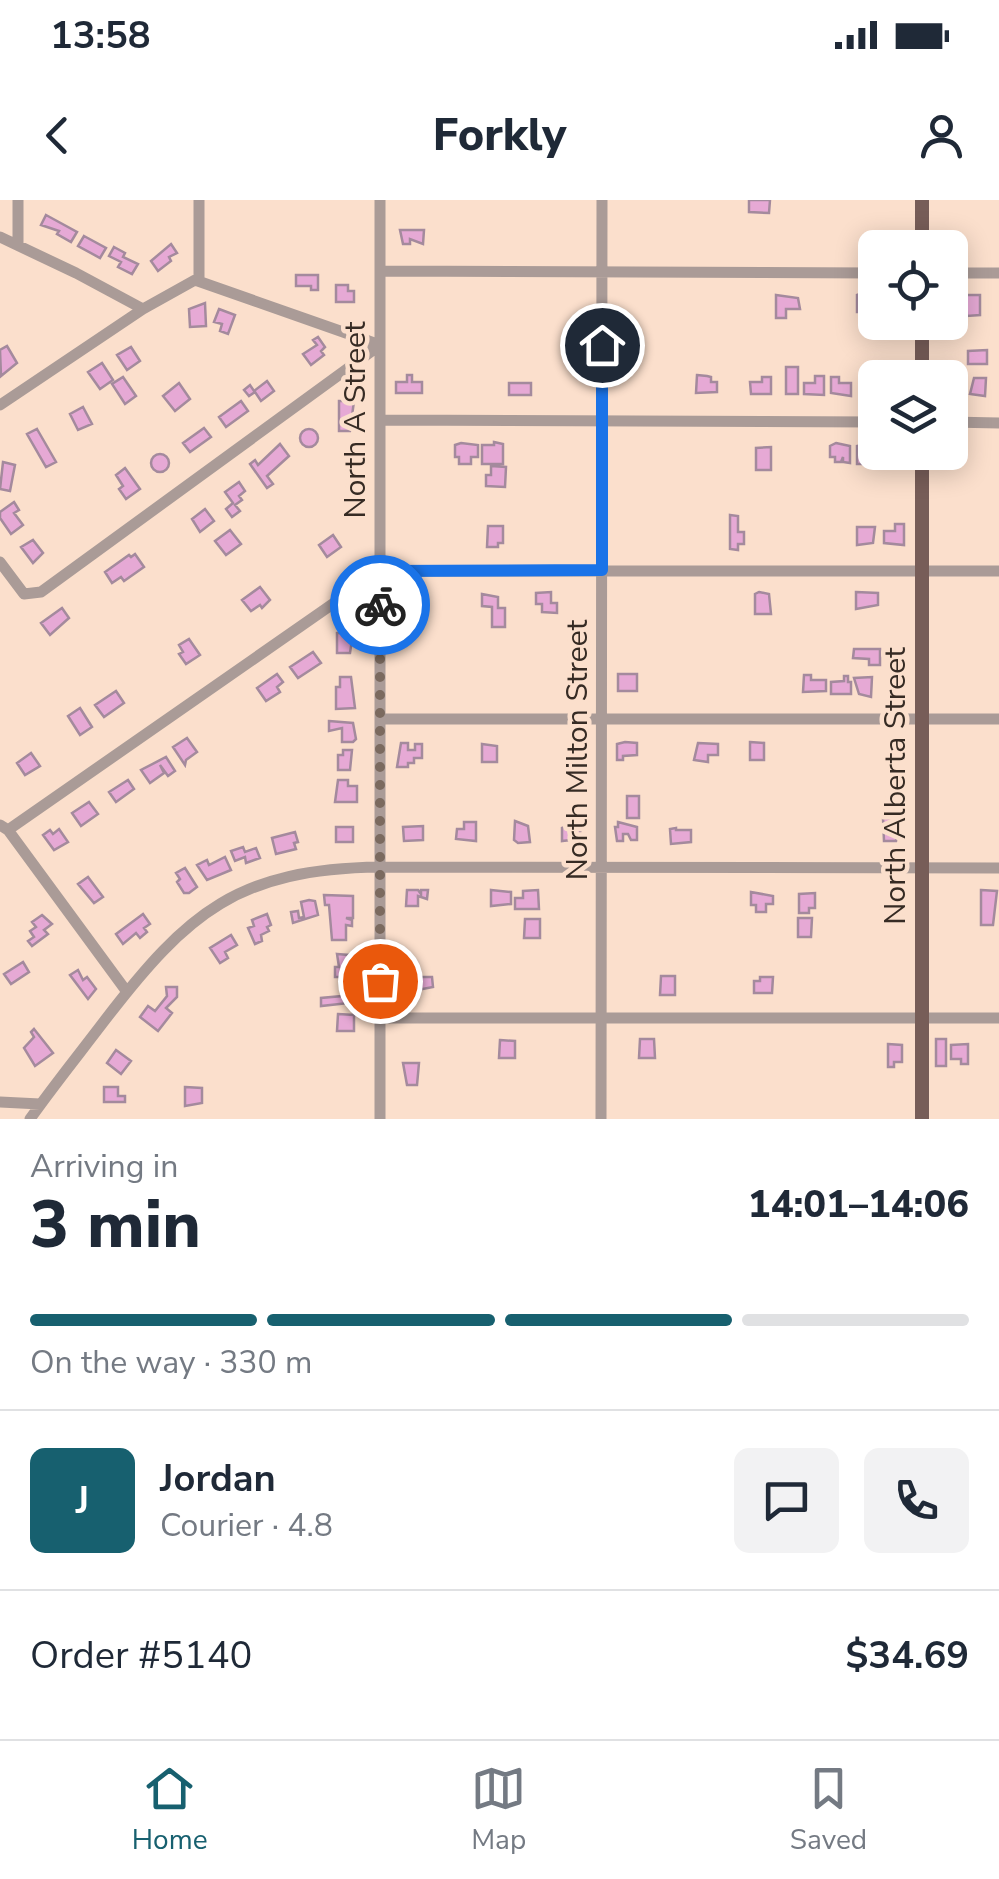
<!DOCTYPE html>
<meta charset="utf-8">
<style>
:root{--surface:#fff;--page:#f2f2f3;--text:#1f2937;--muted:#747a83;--line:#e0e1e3;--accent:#17606f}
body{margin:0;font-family:"Nunito Sans",sans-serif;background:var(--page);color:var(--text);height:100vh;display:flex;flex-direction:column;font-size:38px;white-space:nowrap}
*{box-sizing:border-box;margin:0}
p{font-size:32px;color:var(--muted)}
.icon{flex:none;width:55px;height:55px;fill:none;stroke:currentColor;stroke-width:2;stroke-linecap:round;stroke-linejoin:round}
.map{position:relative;height:919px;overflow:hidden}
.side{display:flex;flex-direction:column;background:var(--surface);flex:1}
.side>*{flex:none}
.fabs{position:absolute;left:858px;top:30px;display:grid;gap:20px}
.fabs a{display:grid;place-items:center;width:110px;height:110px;border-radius:15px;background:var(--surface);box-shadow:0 5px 25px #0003;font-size:50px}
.pin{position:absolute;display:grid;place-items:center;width:85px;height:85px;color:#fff;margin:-42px;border:5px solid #fff;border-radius:50%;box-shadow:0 2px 10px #0007}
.courier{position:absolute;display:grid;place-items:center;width:100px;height:100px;margin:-50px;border:8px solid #1a73e8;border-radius:50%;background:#fff;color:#222;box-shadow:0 2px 12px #0007}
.head em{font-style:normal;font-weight:800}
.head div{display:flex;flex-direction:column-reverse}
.head{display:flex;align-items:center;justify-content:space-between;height:170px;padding:0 30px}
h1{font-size:65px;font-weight:800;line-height:75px}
.bar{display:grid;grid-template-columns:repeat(4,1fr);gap:15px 10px;align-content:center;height:120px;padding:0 30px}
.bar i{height:12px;border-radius:8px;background:var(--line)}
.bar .selected{background:var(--accent)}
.bar p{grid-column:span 4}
.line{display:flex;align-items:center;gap:25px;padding:0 30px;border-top:2px solid var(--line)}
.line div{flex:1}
.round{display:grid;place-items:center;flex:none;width:105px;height:105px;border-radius:15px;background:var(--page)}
.status{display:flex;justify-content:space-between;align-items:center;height:70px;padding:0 50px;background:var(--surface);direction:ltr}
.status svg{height:28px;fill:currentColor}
header{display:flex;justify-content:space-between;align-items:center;height:130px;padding:0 30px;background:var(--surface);font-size:45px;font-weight:800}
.menu{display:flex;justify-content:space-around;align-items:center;height:140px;border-top:2px solid var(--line);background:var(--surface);font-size:28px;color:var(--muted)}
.menu a{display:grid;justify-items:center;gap:5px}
.menu .selected{color:var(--accent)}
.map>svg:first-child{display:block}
</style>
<div class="status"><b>13:58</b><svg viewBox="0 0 49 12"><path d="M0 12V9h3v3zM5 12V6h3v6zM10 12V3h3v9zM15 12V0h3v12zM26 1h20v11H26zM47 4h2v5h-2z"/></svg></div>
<header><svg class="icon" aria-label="back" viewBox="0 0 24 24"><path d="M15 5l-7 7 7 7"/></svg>Forkly<svg class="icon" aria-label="person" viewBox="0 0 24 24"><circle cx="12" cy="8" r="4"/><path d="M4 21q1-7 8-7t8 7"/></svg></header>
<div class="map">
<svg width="999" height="919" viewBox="0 0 999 919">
<rect width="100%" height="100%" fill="#fbdfcc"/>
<!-- building -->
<path fill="#e6a9d5" stroke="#a48a9d" stroke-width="2.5" d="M749 0H770L769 13 749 12Z
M46 15 77 32 71 42 57 34 59 31 41 25Z
M400 30H424L423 44 410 39V44H403Z
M84 36 106 48 100 58 78 46Z
M171 44 177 53 169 57 171 61 158 71 151 61Z
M114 47 125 53 123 57 138 64 132 74 118 67 121 62 109 56Z
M296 75H318V90H311V86H296Z
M336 85H348V91H354V102H336Z
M863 93 875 95V112H857V95Z
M776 95 798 98 800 109H786V118H776Z
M966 95H980V115L967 116Z
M205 103 206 126 190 127 189 109Z
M219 109 235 115 228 134 220 131 222 124 214 122Z
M318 137 325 147 321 151 324 155 311 165 303 154 317 145 313 140Z
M7 146 17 163 1 176 0 150Z
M131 147 140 161 127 170 117 155Z
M987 150V164H968V151Z
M102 163 113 180 100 189 88 172Z
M943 163H954V183H958V194L950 195V178H943Z
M786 167H798V194H786Z
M407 175H412V182H422V193H396V182H407Z
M697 175 707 176 711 177V182H717V192L696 193Z
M815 176H824V195L804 194V183H815Z
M123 177 136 196 125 204 112 184Z
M762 177H771V194H751L750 182H762Z
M831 177H839V183H851V196L831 193Z
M974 178H986L985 196 970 194Z
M267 181 274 191 261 201 255 192 249 196 244 190 250 185 254 191Z
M179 183 190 199 175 211 163 196Z
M509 183H531V195H509Z
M241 201 248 211 226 227 219 217Z
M339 201H354L350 231H339Z
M83 207 92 224 78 230 70 214Z
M204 228 211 237 190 252 183 243Z
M300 238a9 9 0 1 1 18 0a9 9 0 1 1-18 0Z
M37 229 56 262 46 267 27 234Z
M494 242 503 244V264H482V245H494Z
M461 243 478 245V257H471V264H459V257H455V245Z
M836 243 850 246V263L843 262V257L841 262H835V257H830V246Z
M280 244 289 256 267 276 273 284 267 288 250 264 255 260 258 265Z
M867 244H875L878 264H857V246Z
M771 247V270H756V248Z
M151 263a9 9 0 1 1 18 0a9 9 0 1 1-18 0Z
M3 262 15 265 10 291 0 289Z
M491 266 506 267 505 287 486 286V275H491Z
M125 268 140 289 126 299 119 289 123 286 116 275Z
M239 282 245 291 239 296 242 300 235 305 240 311 232 317 226 309 233 303 225 292Z
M14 302 19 310 14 313 23 325 11 334 0 318V312Z
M205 309 214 321 200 332 192 319Z
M730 315 738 316V332H744V344H738V350L730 349Z
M895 324H904V345L884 343V331H895Z
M488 326H503V343H498V347H487Z
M857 327H875L873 343 857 345Z
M230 330 241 344 226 355 215 341Z
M333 335 341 347 327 357 319 345Z
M33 340 43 353 33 363 21 347Z
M135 354 144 367 124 381 121 377 112 383 105 372 129 355 131 357Z
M260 387 270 400 262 408 260 405 251 411 242 400Z
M551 392V403H557V413L542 412V404H536V393Z
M759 392 769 394 771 414H755V394Z
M856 392 878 393V405L856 409Z
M403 394H409V400H416V394H423V420H416V431H408V408H400Z
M482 394 498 397V408H505V427H492V407L482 406Z
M62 408 69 418 50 435 41 423Z
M337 433H353L350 453H337Z
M189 439 200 455 186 464 179 454 183 452 179 445Z
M854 449H880V465H869V459L853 458Z
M313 452 321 463 298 478 290 467Z
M277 474 283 482 277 487 280 492 266 501 257 488Z
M618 474H637V491H618Z
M804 475H811V480H826V491L803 492Z
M844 476H848V482H851V494H831V482L844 481Z
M340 477H351L355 508 336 509V487H340Z
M872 477 871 497 859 494 854 478Z
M116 491 124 503 104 517 95 505Z
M80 508 92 527 80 535 68 516Z
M329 521 353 523 356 539 353 542H342V528L329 531Z
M187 538 197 552 186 560 185 565 173 547Z
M625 542 637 543V555L623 556V560H617V544Z
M750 542 764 543V560H750Z
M401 543H408V550H415V544H422V558H414V563H408V567H397Z
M698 543 718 544V555H708V562L694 560Z
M482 544 497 546V562H482Z
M343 550H352L350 570H338V555H343Z
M31 553 40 566 25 575 17 563Z
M166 557 175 571 168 576 160 565 164 573 150 583 141 570Z
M128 580 134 589 116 602 109 592Z
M338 580H348V586H357V602H335Z
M627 596H639V618H627Z
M89 602 98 614 81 626 72 613Z
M570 610H581L580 639 562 641V628L569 626Z
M883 618H899L896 641H884Z
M515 621 528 626 530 642 518 643 514 640Z
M464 622H476V641L456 639 457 629H464Z
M618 622 637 627V640H631L628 634H623V641H617L615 627H618Z
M423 626V640L404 641 403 627Z
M336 627H353V642H336Z
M676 628V630H691V642L671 644 670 629Z
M59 629 68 642 54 650 43 635 50 630 53 634Z
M295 632 298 642 294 643 296 649 276 654 272 638Z
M243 647 245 652 256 648 260 658 246 663 245 657 235 661 231 651Z
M225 657 231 670 207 680 197 665 207 660 209 665Z
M185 668 197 687 189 693H184L177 682 180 679 176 673Z
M88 677 103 697 94 703 78 684Z
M407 690H418L421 694V690H428L427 699 418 696V706H406Z
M491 690 511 692V704L491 706Z
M538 690 539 709H515V698H523V691Z
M981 690 997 691 993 725H981Z
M751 692 773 696V704H766V712H756V705H751Z
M815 693V708H809V713H799V694Z
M324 695 353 696V718H346L352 720V726L346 725V740H332L329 705H325Z
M309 700 315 701 318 715 293 723 291 712 298 711 299 718 304 717 301 702Z
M143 714 150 724 144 728 147 732 140 738 136 733 123 744 116 734Z
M267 714 271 725 267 727 269 731 261 735 262 741 255 744 248 728 254 726 252 720Z
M42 715 52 724 44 730 48 734 32 746 28 741 34 737 30 731 36 727 32 722Z
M798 718H812L811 737H798Z
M525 719H540V738H524Z
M231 735 237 745 225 752 228 758 220 763 210 748Z
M337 754 349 755 348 761H354L351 777H335V767H339Z
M23 762 29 772 11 784 4 774Z
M78 770 83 780 87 777 96 789 88 799 70 775Z
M661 776H675V795H660Z
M406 777H432L433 787 407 792Z
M760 777H773L772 793H754V781H760Z
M166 787H177V797L166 808 172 813 158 831 140 817 148 806 155 811 167 796Z
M342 788H355L358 802 321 806V798L342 796Z
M338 814 354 815V831H337Z
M34 829 53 853 35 866 24 848 34 837 31 832Z
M640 839H654L655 858H639Z
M936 839H946V866H936Z
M500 840 515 841V858H499Z
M888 844 902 845V862H894V867H888Z
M968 844V864H961V859H951V845Z
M116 850 131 861 121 874 107 863Z
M403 863H419L417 885H407Z
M104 887H118V896H125V902H104Z
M185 887 202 888V903L185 906Z"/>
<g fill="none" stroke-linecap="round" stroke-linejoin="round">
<!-- minor -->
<path stroke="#aa9b97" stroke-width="11" d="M199 0V80
M380 0V919
M0 37 76 73 143 109
M18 45V0
M380 71 875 73
M950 73H999
M0 205 143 109 195 80 380 145
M380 220 875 222
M950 222 999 223
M0 362 24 394 41 392 380 145
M380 519H999
M0 625 8 630 380 371H999
M8 630 127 792
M380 818H999
M0 902 40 904
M30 919C54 885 80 853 105 820 188 712 238 669 380 667L999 668
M601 919 602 0"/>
<!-- major -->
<path stroke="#775d58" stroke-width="14" d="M922 0V48
M922 178V122
M922 919V252"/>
</g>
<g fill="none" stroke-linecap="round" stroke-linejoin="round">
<!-- done -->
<path stroke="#7b6a5f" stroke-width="10" stroke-dasharray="0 18" d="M380 405V781"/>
<!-- route -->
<path stroke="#1a73e8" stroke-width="12" d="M380 405V371L602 370V145"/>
</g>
<g text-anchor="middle" stroke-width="9" stroke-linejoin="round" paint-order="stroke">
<!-- street labels -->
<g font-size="30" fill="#362b24" stroke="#fbdfcc">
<text transform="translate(355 220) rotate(-90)" y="10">North A Street</text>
<text transform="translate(577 550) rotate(-90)" y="10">North Milton Street</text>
<text transform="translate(895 586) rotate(-90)" y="10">North Alberta Street</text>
</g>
</g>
</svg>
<div class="fabs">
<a><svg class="icon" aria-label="locate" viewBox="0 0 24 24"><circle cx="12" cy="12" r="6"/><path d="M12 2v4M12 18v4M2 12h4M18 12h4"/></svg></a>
<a><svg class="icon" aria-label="layers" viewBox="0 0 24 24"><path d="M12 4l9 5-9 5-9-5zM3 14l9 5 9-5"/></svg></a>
</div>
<div class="pin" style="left:380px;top:781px;background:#ea580c"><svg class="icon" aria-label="bag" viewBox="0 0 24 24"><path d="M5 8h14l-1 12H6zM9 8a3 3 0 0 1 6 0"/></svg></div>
<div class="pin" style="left:602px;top:145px;background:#1f2937"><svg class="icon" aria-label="home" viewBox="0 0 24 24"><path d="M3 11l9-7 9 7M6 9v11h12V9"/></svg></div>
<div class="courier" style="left:380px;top:405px"><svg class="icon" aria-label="bike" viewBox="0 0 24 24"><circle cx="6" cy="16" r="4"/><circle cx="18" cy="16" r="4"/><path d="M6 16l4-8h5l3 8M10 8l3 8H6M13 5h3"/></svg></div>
</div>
<section class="side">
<div class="head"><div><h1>3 min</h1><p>Arriving in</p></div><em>14:01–14:06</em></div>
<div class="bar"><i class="selected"></i><i class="selected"></i><i class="selected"></i><i></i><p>On the way · 330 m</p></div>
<div class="line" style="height:180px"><b class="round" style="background:var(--accent);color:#fff">J</b><div><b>Jordan</b><p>Courier · 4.8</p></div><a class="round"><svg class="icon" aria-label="chat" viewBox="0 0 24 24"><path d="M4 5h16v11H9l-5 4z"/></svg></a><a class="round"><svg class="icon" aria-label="phone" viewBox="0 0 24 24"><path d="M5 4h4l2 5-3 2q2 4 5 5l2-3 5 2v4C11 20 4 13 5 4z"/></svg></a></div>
<div class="line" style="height:130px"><div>Order #5140</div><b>$34.69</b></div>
</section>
<nav class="menu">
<a class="selected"><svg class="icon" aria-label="home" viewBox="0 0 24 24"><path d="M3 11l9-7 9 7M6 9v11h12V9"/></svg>Home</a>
<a><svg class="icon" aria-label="map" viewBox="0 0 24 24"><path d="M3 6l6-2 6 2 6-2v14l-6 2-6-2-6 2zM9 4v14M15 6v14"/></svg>Map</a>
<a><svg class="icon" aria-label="saved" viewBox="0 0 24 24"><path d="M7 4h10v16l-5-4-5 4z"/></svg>Saved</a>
</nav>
